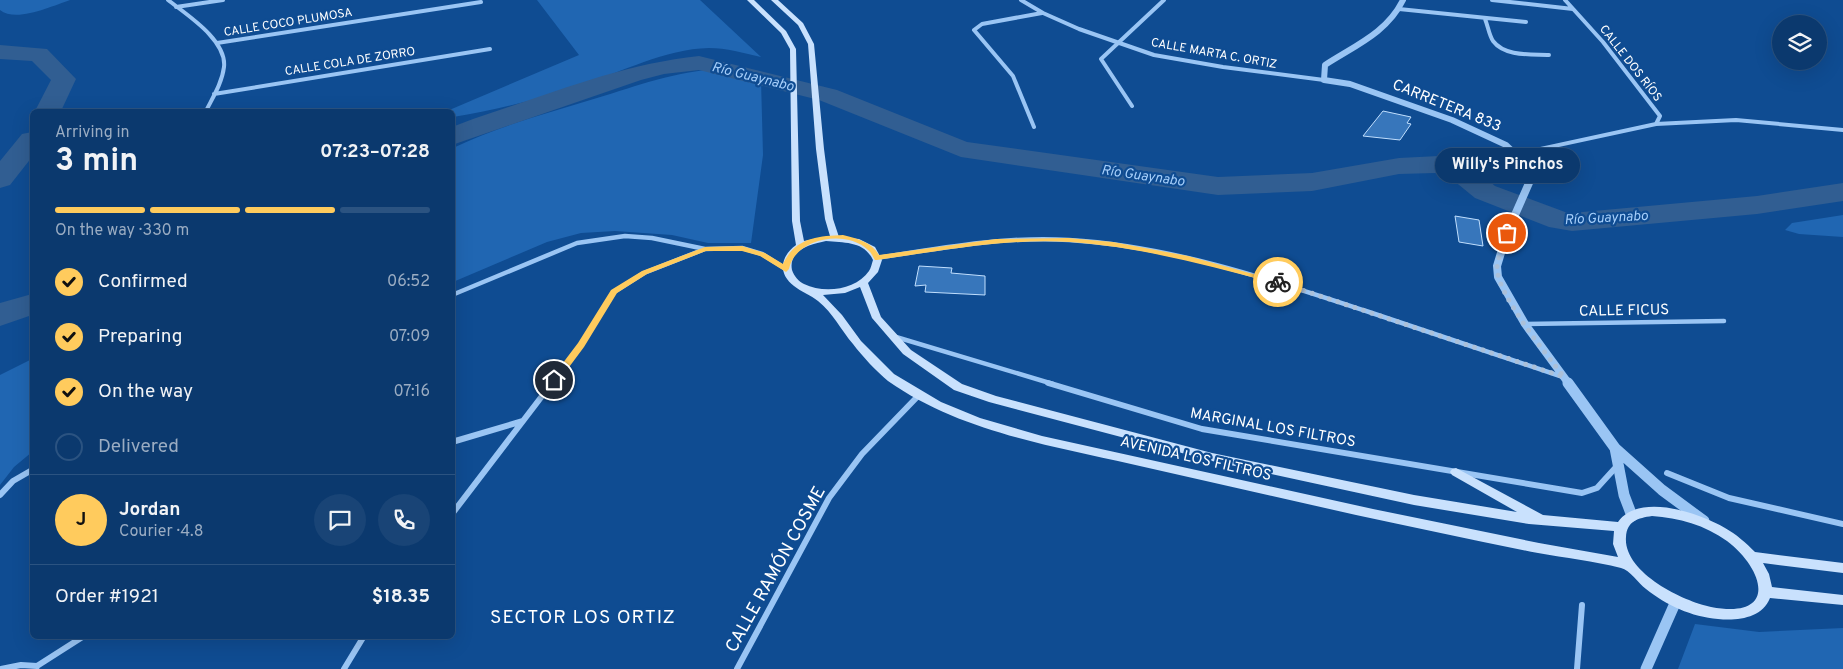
<!DOCTYPE html>
<meta charset="utf-8">
<style>
:root{--surface:#0b396e;--page:#194476;--text:#f1f3f6;--muted:#9aacc2;--line:#2b5381;--accent:#ffcb5d}
body{margin:0;font-family:Overpass,sans-serif;background:var(--page);color:var(--text);height:100vh;display:flex;flex-direction:column;font-size:19px;white-space:nowrap}
*{box-sizing:border-box;margin:0}
p{font-size:16px;color:var(--muted)}
.icon{flex:none;width:28px;height:28px;fill:none;stroke:currentColor;stroke-width:2;stroke-linecap:round;stroke-linejoin:round}
.map{position:relative;flex:1;overflow:hidden}
.details{position:absolute;left:30px;top:109px;width:425px;height:530px;display:flex;flex-direction:column;background:var(--surface);border-radius:8px;box-shadow:0 5px 20px #0002,0 0 0 1px var(--line)}
.details>*{flex:none}
.fabs{position:absolute;left:1772px;top:15px;display:grid;gap:10px}
.fabs a{display:grid;place-items:center;width:55px;height:55px;border-radius:50%;background:var(--surface);box-shadow:0 5px 20px #0002,0 0 0 1px var(--line);font-size:25px}
.pin{position:absolute;display:grid;place-items:center;width:42px;height:42px;color:#fff;margin:-21px;border:2px solid #fff;border-radius:50%;box-shadow:0 1px 5px #0007}
.courier{position:absolute;display:grid;place-items:center;width:50px;height:50px;margin:-25px;border:4px solid #ffcb5d;border-radius:50%;background:#fff;color:#222;box-shadow:0 1px 6px #0007}
.bubble{position:absolute;height:35px;border-radius:18px;background:var(--surface);box-shadow:0 5px 20px #0002,0 0 0 1px var(--line);font-size:16px;font-weight:700;line-height:35px;text-align:center}
.summary em{font-style:normal;font-weight:700}
.summary div{display:flex;flex-direction:column-reverse}
.summary{display:flex;align-items:center;justify-content:space-between;height:85px;padding:0 25px}
h1{font-size:32px;font-weight:700;line-height:38px}
.bar{display:grid;grid-template-columns:repeat(4,1fr);gap:8px 5px;align-content:center;height:60px;padding:0 25px}
.bar i{height:6px;border-radius:4px;background:var(--line)}
.bar .selected{background:var(--accent)}
.bar p{grid-column:span 4}
.line{display:flex;align-items:center;gap:12px;padding:0 25px;border-top:1px solid var(--line)}
.line div{flex:1}
.round{display:grid;place-items:center;flex:none;width:52px;height:52px;border-radius:26px;background:var(--page)}
ol{padding:0 25px;list-style:none}
li{display:flex;align-items:center;gap:15px;height:55px}
li p{margin-inline-start:auto}
li .icon{padding:5px;border-radius:50%;background:var(--accent);color:#111;stroke-width:4}
li:last-child{color:var(--muted)}
li i{width:28px;height:28px;border:2px solid var(--line);border-radius:50%}
.map>svg:first-child{display:block}
</style>
<div class="map">
<svg width="1843" height="669" viewBox="0 0 1843 669">
<rect width="100%" height="100%" fill="#0f4c92"/>
<!-- green -->
<path fill="#2066b2" d="M0 0H70C52 6 16 23 0 10Z
M537 0H700L761 57C744 53 726 48 709 48 664 49 623 72 581 85 539 99 497 110 453 117L452 111H447L579 55Z
M719 69 729 70 761 80 763 155 751 243H708L672 235 615 231 581 233 547 242 453 282V148C498 126 548 113 597 98 637 86 676 71 719 69Z
M1843 215V237L1799 234 1785 230 1792 223Z
M32 359V452L14 467 0 485V375Z
M1695 624 1759 632 1843 628V669H1678Z"/>
<g fill="none" stroke-linecap="round" stroke-linejoin="round">
<!-- river -->
<path fill="#315e92" fill-rule="evenodd" d="M0 45 47 49 76 79 61 111H35L51 80 32 61 0 59Z
M699 56 837 90 967 142 1218 177 1312 173 1399 158 1439 156 1473 168 1495 186 1565 212 1572 213 1757 196 1843 183V201L1757 214 1572 231 1549 227 1475 198 1453 180 1435 173 1399 174 1312 191 1218 195 961 157 819 100 699 70 664 74 641 80 452 145V127L473 119C547 95 621 64 699 56Z
M32 132V157L10 185 0 188V161L22 134Z
M32 294V315L0 326V303Z"/>
</g>
<!-- building -->
<path fill="#3776bb" stroke="#c1dffe" d="M1383 111 1411 117 1407 123 1411 124 1400 140 1363 136Z
M1455 216 1479 220 1483 246 1459 242Z
M919 266 952 268 951 273 985 276V295L925 292 926 285 915 286Z"/>
<g fill="none" stroke-linecap="round" stroke-linejoin="round">
<!-- minor-far2 -->
<path stroke="#9ac5f4" stroke-width="4" d="M168 0C187 15 227 40 224 67 222 83 213 97 206 111
M1021 0 1043 13 1079 29 1154 55 1223 67 1324 80
M1492 0 1573 9
M1565 0 1603 42 1660 116 1656 124
M176 7 223 0
M1399 9 1526 22
M1485 19C1488 26 1489 35 1493 41 1505 57 1532 54 1549 55
M217 43 481 2
M214 94 490 49
M1132 106 1101 59 1164 0
M1034 127 1013 76 974 30 982 24 1042 13
M1517 154 1656 124 1736 120 1843 130"/>
<!-- minor-far1 -->
<path stroke="#9ac5f4" stroke-width="4.5" d="M877 258C940 248 1004 236 1069 240 1171 246 1269 279 1366 311 1432 333 1497 355 1563 377
M452 295 577 243 625 236 652 238 705 249 742 248 762 254 786 269
M1525 324 1724 321
M896 337 1053 384
M551 384 581 345 614 292 644 273 705 249"/>
<!-- minor -->
<path stroke="#9ac5f4" stroke-width="6" d="M1048 383 1202 429 1582 493 1597 488 1617 466
M452 442 523 421
M1667 473 1729 498 1843 524
M0 495 13 481 32 470
M452 514 552 383
M37 666 84 636
M1 669 21 665 37 666 36 669
M344 669 364 636
M737 669 829 498 862 454 919 395
M1577 669 1582 605"/>
<!-- tertiary-far2 -->
<path stroke="#9ac5f4" stroke-width="6" d="M1403 0C1387 33 1354 46 1325 65L1324 80 1350 84 1452 120 1506 145 1524 162 1525 166"/>
<!-- tertiary-far1 -->
<path stroke="#9ac5f4" stroke-width="8" d="M1525 165 1529 183 1507 233 1497 266 1498 277 1525 324 1569 384"/>
<!-- tertiary -->
<path stroke="#9ac5f4" stroke-width="11" d="M1568 383 1615 448 1662 490 1704 521
M1615 448 1624 495 1632 516
M1646 669 1676 601"/>
<!-- secondary -->
<path fill="#c9e1fd" fill-rule="evenodd" d="M747 0H754L786 31 796 49 800 221 804 241 830 236 825 219 816 149 808 44 798 25 771 0H778L803 23 814 44 824 149 833 219 839 237 859 239 875 247 882 260 878 272 868 283 881 317 911 350 962 384 996 396 1212 453 1414 495 1517 512 1452 475 1450 472 1452 469 1456 468 1543 515 1618 522C1639 492 1700 513 1725 528 1736 534 1746 543 1755 552L1843 563V573L1763 563 1769 574 1772 587 1843 595V605L1770 598C1762 618 1738 621 1718 619 1692 617 1666 605 1646 589 1638 583 1630 570 1621 568 1594 561 1565 558 1538 553 1477 541 1416 528 1356 515 1281 498 1206 481 1131 464 1048 445 959 431 888 381 877 372 862 356 853 344 841 330 833 313 818 301 811 295 801 292 794 286 777 273 781 256 796 245L792 221 790 49 781 33ZM826 241C845 243 864 241 873 260 872 263 871 268 869 271 856 290 824 294 804 284 799 282 794 276 792 270 788 250 811 244 826 241ZM860 287 872 318 903 354 954 390 989 402 1212 461 1414 505 1529 524 1614 531 1613 544 1618 557 1539 543 1373 509 1042 436 980 418 941 402 894 374 861 341 842 315 823 295 845 293ZM1652 516C1679 518 1705 525 1727 541 1765 570 1778 620 1711 607 1682 601 1623 572 1626 537 1627 521 1638 518 1652 516Z"/>
</g>
<!-- route -->
<path fill="#ffcb5d" d="M843 235C859 239 871 242 879 255L996 239 1068 238 1113 242 1188 256 1282 282 1278 284C1209 266 1141 247 1070 242 1006 238 941 251 877 260H875C873 257 871 252 868 250 846 229 795 238 789 269L786 272 760 256 742 251H706L647 274 617 293 584 347 558 382 554 383 550 380 578 343 611 290 642 271 705 247 742 246 765 253 783 264C795 238 817 236 843 235Z"/>
<g fill="none" stroke-linecap="round" stroke-linejoin="round">
<!-- done -->
<path stroke="#abc0d9" stroke-width="5" stroke-dasharray="0 9" d="M1278 282 1564 377C1547 355 1496 293 1497 267 1498 256 1504 244 1507 233"/>
</g>
<g text-anchor="middle" stroke-width="4.5" stroke-linejoin="round" paint-order="stroke">
<!-- far-street labels -->
<g font-size="12" fill="#fff" stroke="#0f4c92">
<text transform="translate(288 22) rotate(-9)" y="4">CALLE COCO PLUMOSA</text>
<text transform="translate(1214 53) rotate(10)" y="4">CALLE MARTA C. ORTIZ</text>
<text transform="translate(350 61) rotate(-9)" y="4">CALLE COLA DE ZORRO</text>
<text transform="translate(1631 63) rotate(52)" y="4">CALLE DOS RÍOS</text>
</g>
<!-- far-water labels -->
<g font-size="14" font-style="italic" fill="#a6cffb" stroke="#0f4c92">
<text transform="translate(753 76) rotate(14)" y="5">Río Guaynabo</text>
<text transform="translate(1143 175) rotate(8)" y="5">Río Guaynabo</text>
<text transform="translate(1606 217) rotate(-3)" y="5">Río Guaynabo</text>
</g>
<!-- street labels -->
<g font-size="15" fill="#fff" stroke="#0f4c92">
<text transform="translate(1447 105) rotate(22)" y="5">CARRETERA 833</text>
<text transform="translate(1624 310) rotate(-1)" y="5">CALLE FICUS</text>
<text transform="translate(1273 427) rotate(10)" y="5">MARGINAL LOS FILTROS</text>
<text transform="translate(1196 458) rotate(13)" y="5">AVENIDA LOS FILTROS</text>
</g>
<!-- near-street labels -->
<g font-size="18" fill="#fff" stroke="#0f4c92">
<text transform="translate(775 569) rotate(-61)" y="6">CALLE RAMÓN COSME</text>
</g>
<!-- near-neighbourhood labels -->
<g font-size="19" letter-spacing="1" fill="#fff" stroke="#0f4c92">
<text x="583" y="623">SECTOR LOS ORTIZ</text>
</g>
</g>
</svg>
<div class="fabs">
<a><svg class="icon" aria-label="layers" viewBox="0 0 24 24"><path d="M12 4l9 5-9 5-9-5zM3 14l9 5 9-5"/></svg></a>
</div>
<div class="pin" style="left:1507px;top:233px;background:#ea580c"><svg class="icon" aria-label="bag" viewBox="0 0 24 24"><path d="M5 8h14l-1 12H6zM9 8a3 3 0 0 1 6 0"/></svg></div>
<div class="pin" style="left:554px;top:380px;background:#1f2937"><svg class="icon" aria-label="home" viewBox="0 0 24 24"><path d="M3 11l9-7 9 7M6 9v11h12V9"/></svg></div>
<div class="courier" style="left:1278px;top:282px"><svg class="icon" aria-label="bike" viewBox="0 0 24 24"><circle cx="6" cy="16" r="4"/><circle cx="18" cy="16" r="4"/><path d="M6 16l4-8h5l3 8M10 8l3 8H6M13 5h3"/></svg></div>
<div class="bubble" style="left:1435px;top:148px;width:145px">Willy's Pinchos</div>
<section class="details">
<div class="summary"><div><h1>3 min</h1><p>Arriving in</p></div><em>07:23–07:28</em></div>
<div class="bar"><i class="selected"></i><i class="selected"></i><i class="selected"></i><i></i><p>On the way · 330 m</p></div>
<ol>
<li><svg class="icon" aria-label="check" viewBox="0 0 24 24"><path d="M5 12l5 5 9-10"/></svg>Confirmed<p>06:52</p></li>
<li><svg class="icon" aria-label="check" viewBox="0 0 24 24"><path d="M5 12l5 5 9-10"/></svg>Preparing<p>07:09</p></li>
<li><svg class="icon" aria-label="check" viewBox="0 0 24 24"><path d="M5 12l5 5 9-10"/></svg>On the way<p>07:16</p></li>
<li><i></i>Delivered</li>
</ol>
<div class="line" style="height:90px"><b class="round" style="background:var(--accent);color:#111">J</b><div><b>Jordan</b><p>Courier · 4.8</p></div><a class="round"><svg class="icon" aria-label="chat" viewBox="0 0 24 24"><path d="M4 5h16v11H9l-5 4z"/></svg></a><a class="round"><svg class="icon" aria-label="phone" viewBox="0 0 24 24"><path d="M5 4h4l2 5-3 2q2 4 5 5l2-3 5 2v4C11 20 4 13 5 4z"/></svg></a></div>
<div class="line" style="height:65px"><div>Order #1921</div><b>$18.35</b></div>
</section>
</div>
